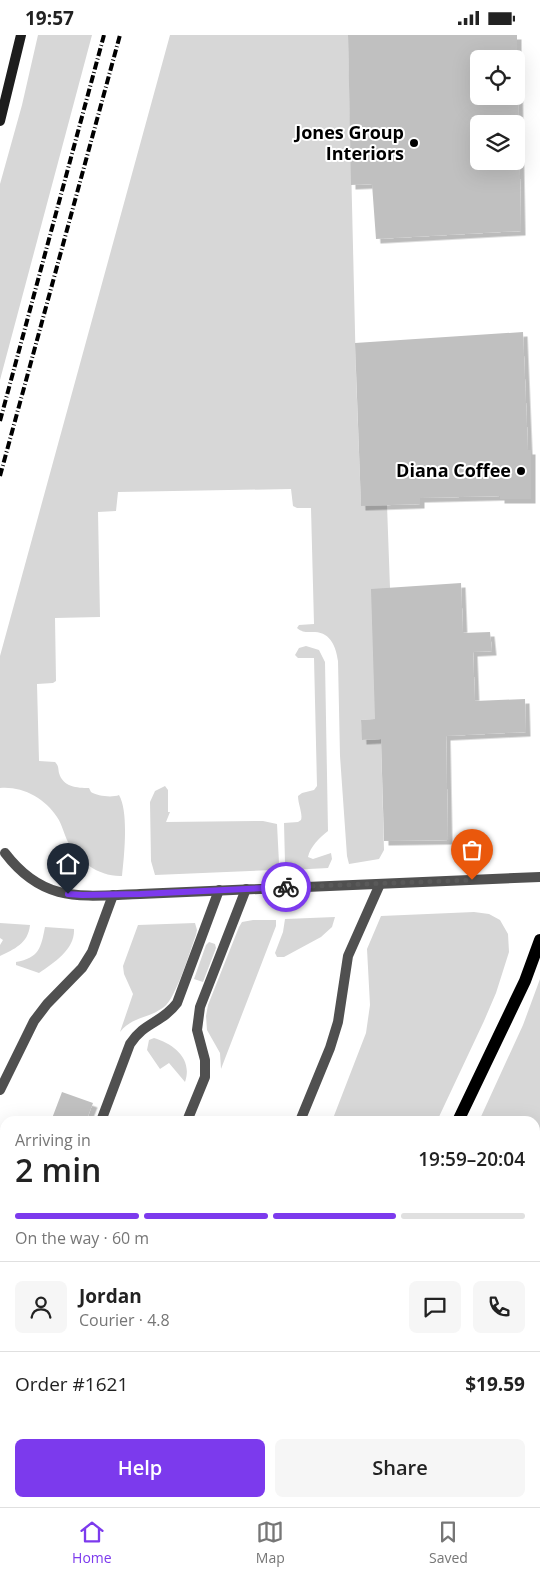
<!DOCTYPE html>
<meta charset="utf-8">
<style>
:root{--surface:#fff;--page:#f6f6f6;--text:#222;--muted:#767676;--line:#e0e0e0;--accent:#7c3aed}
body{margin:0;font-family:"Open Sans",sans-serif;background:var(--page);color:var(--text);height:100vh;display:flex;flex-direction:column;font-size:19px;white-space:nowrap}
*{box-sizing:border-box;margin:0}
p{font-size:16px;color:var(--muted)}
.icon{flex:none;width:28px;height:28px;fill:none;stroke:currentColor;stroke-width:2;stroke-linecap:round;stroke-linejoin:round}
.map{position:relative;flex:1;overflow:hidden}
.panel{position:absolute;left:0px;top:1081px;width:540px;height:391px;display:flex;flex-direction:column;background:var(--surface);border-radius:15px 15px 0 0;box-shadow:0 5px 20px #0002}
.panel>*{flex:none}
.tools{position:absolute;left:470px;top:15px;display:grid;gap:10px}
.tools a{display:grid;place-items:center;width:55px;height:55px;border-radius:8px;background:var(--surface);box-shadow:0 5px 20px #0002;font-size:25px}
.pin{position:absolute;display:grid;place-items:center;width:42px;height:42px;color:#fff;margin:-51px -21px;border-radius:50% 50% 50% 0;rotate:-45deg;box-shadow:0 0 5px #0007}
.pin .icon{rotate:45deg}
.courier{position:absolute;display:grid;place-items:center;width:50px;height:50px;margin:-25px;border:4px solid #7c3aed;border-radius:50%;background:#fff;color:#222;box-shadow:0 1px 6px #0007}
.headline em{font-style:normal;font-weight:600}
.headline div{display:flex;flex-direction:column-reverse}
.headline{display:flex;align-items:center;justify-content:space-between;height:85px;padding:0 15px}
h1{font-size:32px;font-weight:600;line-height:38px}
.bar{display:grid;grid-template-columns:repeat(4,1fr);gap:8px 5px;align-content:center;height:60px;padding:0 15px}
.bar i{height:6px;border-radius:4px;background:var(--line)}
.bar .current{background:var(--accent)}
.bar p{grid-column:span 4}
.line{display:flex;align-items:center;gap:12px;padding:0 15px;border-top:1px solid var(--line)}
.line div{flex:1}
.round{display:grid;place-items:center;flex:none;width:52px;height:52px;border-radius:8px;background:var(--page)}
.cta{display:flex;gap:10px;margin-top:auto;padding:10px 15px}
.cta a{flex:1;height:58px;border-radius:8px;background:var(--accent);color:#fff;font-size:20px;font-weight:600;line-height:58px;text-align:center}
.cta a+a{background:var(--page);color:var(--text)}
.status{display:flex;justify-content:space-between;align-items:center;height:35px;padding:0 25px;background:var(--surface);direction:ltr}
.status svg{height:14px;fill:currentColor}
.tabs{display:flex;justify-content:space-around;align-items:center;height:70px;border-top:1px solid var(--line);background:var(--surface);font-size:14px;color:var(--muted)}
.tabs a{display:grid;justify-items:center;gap:2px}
.tabs .current{color:var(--accent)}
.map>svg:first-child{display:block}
</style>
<div class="status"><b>19:57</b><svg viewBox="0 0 49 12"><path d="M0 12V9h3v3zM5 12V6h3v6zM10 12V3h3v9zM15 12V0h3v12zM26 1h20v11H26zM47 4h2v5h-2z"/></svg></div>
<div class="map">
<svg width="540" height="1472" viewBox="0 0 540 1472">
<defs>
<filter id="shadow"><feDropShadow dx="4.5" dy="4.5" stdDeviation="0" flood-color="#0004"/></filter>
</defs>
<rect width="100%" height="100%" fill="#fff"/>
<!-- green -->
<path fill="#d7d7d7" d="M38 0H92L0 345V149L22 70Z
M170 0H348L356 339 361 470H387L390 553 375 684 361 685 363 705 381 704 384 815 379 824 349 829 347 821 340 721 338 626C336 612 331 598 315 597 307 597 303 598 297 593L299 590 314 589 311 473H297L293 471 291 454 118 457 116 476 98 477 100 582 55 583 56 646 53 648 37 649 39 726 55 727C59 731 58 733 59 738 63 752 77 753 89 753L91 757C97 761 112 763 119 760 129 777 124 822 122 841 99 842 78 826 68 807 64 799 62 789 57 782 45 763 22 751 0 753V621Z
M306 611 319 615 325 627 328 796C320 802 310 812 308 822L313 824 331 818 332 824 328 833 290 835 285 828 284 788 298 787 301 785C303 779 298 769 298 761L302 758 314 755 317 751 314 623H298L295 620 299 613Z
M165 751 168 755V777H170L166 787 263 786 277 789 279 828 273 835 155 840 151 826 150 767 155 756Z
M474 877 489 879 500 885 508 899 509 917 496 958 484 986 437 1086H332L366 998 370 970 367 914 381 881Z
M335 882 332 892 321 902 284 922H277L275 918 283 897 285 884Z
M253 885H276V891L221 1034 220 1018 207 995 206 981 208 970 239 892 242 887Z
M0 888 30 890C28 909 14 914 0 921V910L3 905 0 903Z
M195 888 197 895 196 900C190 916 176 963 164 972 148 984 133 981 120 997L133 959 124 939 123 931 138 890Z
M45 892 74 894C75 914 55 927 39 938L16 930V927C39 923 41 913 45 892Z
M209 907 215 909 216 913 203 947 194 944 206 910Z
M540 944V1265L535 1269V1086H479L523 990Z
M154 1003C174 1009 193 1024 185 1047L169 1028 160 1034 147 1015 149 1005Z
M540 1356V1416L535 1414V1364Z
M186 1468H251L249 1472H184Z
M355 1468H436L434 1472H352Z"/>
<!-- building -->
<path fill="#c0c0c0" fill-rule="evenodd" filter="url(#shadow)" d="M348 0H517V24H479V61H516V39H518L521 196 376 204 372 149 351 150ZM479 89H516V126H479Z
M523 297 528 415H531V464H500V461L420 463V469L361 471 355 308Z
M461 548 463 598 490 597 492 616 473 617 475 666 525 664 526 697 446 701 448 805 384 806 381 704 362 705 361 685 375 684 371 554Z
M62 1057 93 1068 86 1086H51Z
M5 1206V1468H89L87 1472H0V1218Z
M535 1414 540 1416V1472H434L436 1468H535Z"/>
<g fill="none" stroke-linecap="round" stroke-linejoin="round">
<!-- lane -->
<path stroke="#505050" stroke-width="10" d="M0 1055 34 986 47 969 82 933 92 917 113 860
M101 1086 130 1009C144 987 162 988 177 968L219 855
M187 1086 205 1042V1025L197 995 200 972 246 854
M300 1086 330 1013 338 987 348 921 380 849
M151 1472 153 1468"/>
<!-- street -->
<path stroke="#505050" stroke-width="10" d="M5 818C44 869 82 861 140 859L540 842"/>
<!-- secondary -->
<path stroke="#1d1d1d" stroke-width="10" d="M0 86 21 0"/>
<!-- primary -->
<path stroke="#000" stroke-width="12" d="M458 1086 525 946 540 905
M535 1287 540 1284
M273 1472 275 1468
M331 1472 335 1468"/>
<!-- rail -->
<path stroke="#000" stroke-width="4" stroke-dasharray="8 2.5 1 2.5" stroke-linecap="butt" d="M0 386 104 0
M0 441 120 0"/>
</g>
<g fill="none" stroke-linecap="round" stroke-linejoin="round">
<!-- done -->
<path stroke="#595959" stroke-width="5" stroke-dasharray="0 9" d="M286 852 472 845"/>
<!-- route -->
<path stroke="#7c3aed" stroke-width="6" d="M68 859 82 860 140 859 286 852"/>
</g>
<!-- markers -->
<g fill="#000" stroke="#fff" stroke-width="2">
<circle cx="414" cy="108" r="5"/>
<circle cx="521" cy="436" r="5"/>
</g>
<g text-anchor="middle" stroke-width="4" stroke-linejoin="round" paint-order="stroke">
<!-- poi labels -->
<g font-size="18" font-weight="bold" fill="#000" stroke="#fff" text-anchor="end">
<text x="404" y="104">Jones Group<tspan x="404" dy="21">Interiors</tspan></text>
<text x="511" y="442">Diana Coffee</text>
</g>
</g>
</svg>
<div class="tools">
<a><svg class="icon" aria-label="locate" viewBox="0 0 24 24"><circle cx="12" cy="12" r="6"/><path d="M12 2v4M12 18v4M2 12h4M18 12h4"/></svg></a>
<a><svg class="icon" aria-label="layers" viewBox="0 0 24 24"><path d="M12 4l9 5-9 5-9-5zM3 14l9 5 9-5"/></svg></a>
</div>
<div class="pin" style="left:472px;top:845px;background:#ea580c"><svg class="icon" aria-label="bag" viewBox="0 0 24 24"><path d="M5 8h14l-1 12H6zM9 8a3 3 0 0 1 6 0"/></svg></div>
<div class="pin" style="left:68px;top:859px;background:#1f2937"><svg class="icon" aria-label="home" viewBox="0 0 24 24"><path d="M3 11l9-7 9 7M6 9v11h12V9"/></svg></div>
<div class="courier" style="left:286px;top:852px"><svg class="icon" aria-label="bike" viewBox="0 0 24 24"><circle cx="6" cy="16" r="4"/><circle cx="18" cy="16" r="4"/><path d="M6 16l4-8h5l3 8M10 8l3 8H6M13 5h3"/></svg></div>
<section class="panel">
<div class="headline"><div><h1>2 min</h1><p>Arriving in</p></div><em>19:59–20:04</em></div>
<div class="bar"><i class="current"></i><i class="current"></i><i class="current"></i><i></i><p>On the way · 60 m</p></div>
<div class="line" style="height:90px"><a class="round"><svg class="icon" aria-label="person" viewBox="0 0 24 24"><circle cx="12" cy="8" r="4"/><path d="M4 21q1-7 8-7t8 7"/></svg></a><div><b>Jordan</b><p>Courier · 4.8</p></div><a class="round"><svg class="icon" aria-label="chat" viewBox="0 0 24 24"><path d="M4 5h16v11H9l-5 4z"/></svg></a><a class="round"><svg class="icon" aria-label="phone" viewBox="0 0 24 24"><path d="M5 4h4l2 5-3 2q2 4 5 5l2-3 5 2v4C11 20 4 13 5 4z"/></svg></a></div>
<div class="line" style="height:65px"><div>Order #1621</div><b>$19.59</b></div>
<div class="cta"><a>Help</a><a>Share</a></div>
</section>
</div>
<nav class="tabs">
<a class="current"><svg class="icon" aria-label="home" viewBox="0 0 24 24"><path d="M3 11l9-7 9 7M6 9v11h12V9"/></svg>Home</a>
<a><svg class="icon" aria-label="map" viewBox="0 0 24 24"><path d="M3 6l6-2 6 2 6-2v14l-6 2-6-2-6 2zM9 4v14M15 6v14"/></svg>Map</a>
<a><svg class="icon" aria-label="saved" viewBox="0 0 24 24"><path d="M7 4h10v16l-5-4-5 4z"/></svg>Saved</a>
</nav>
